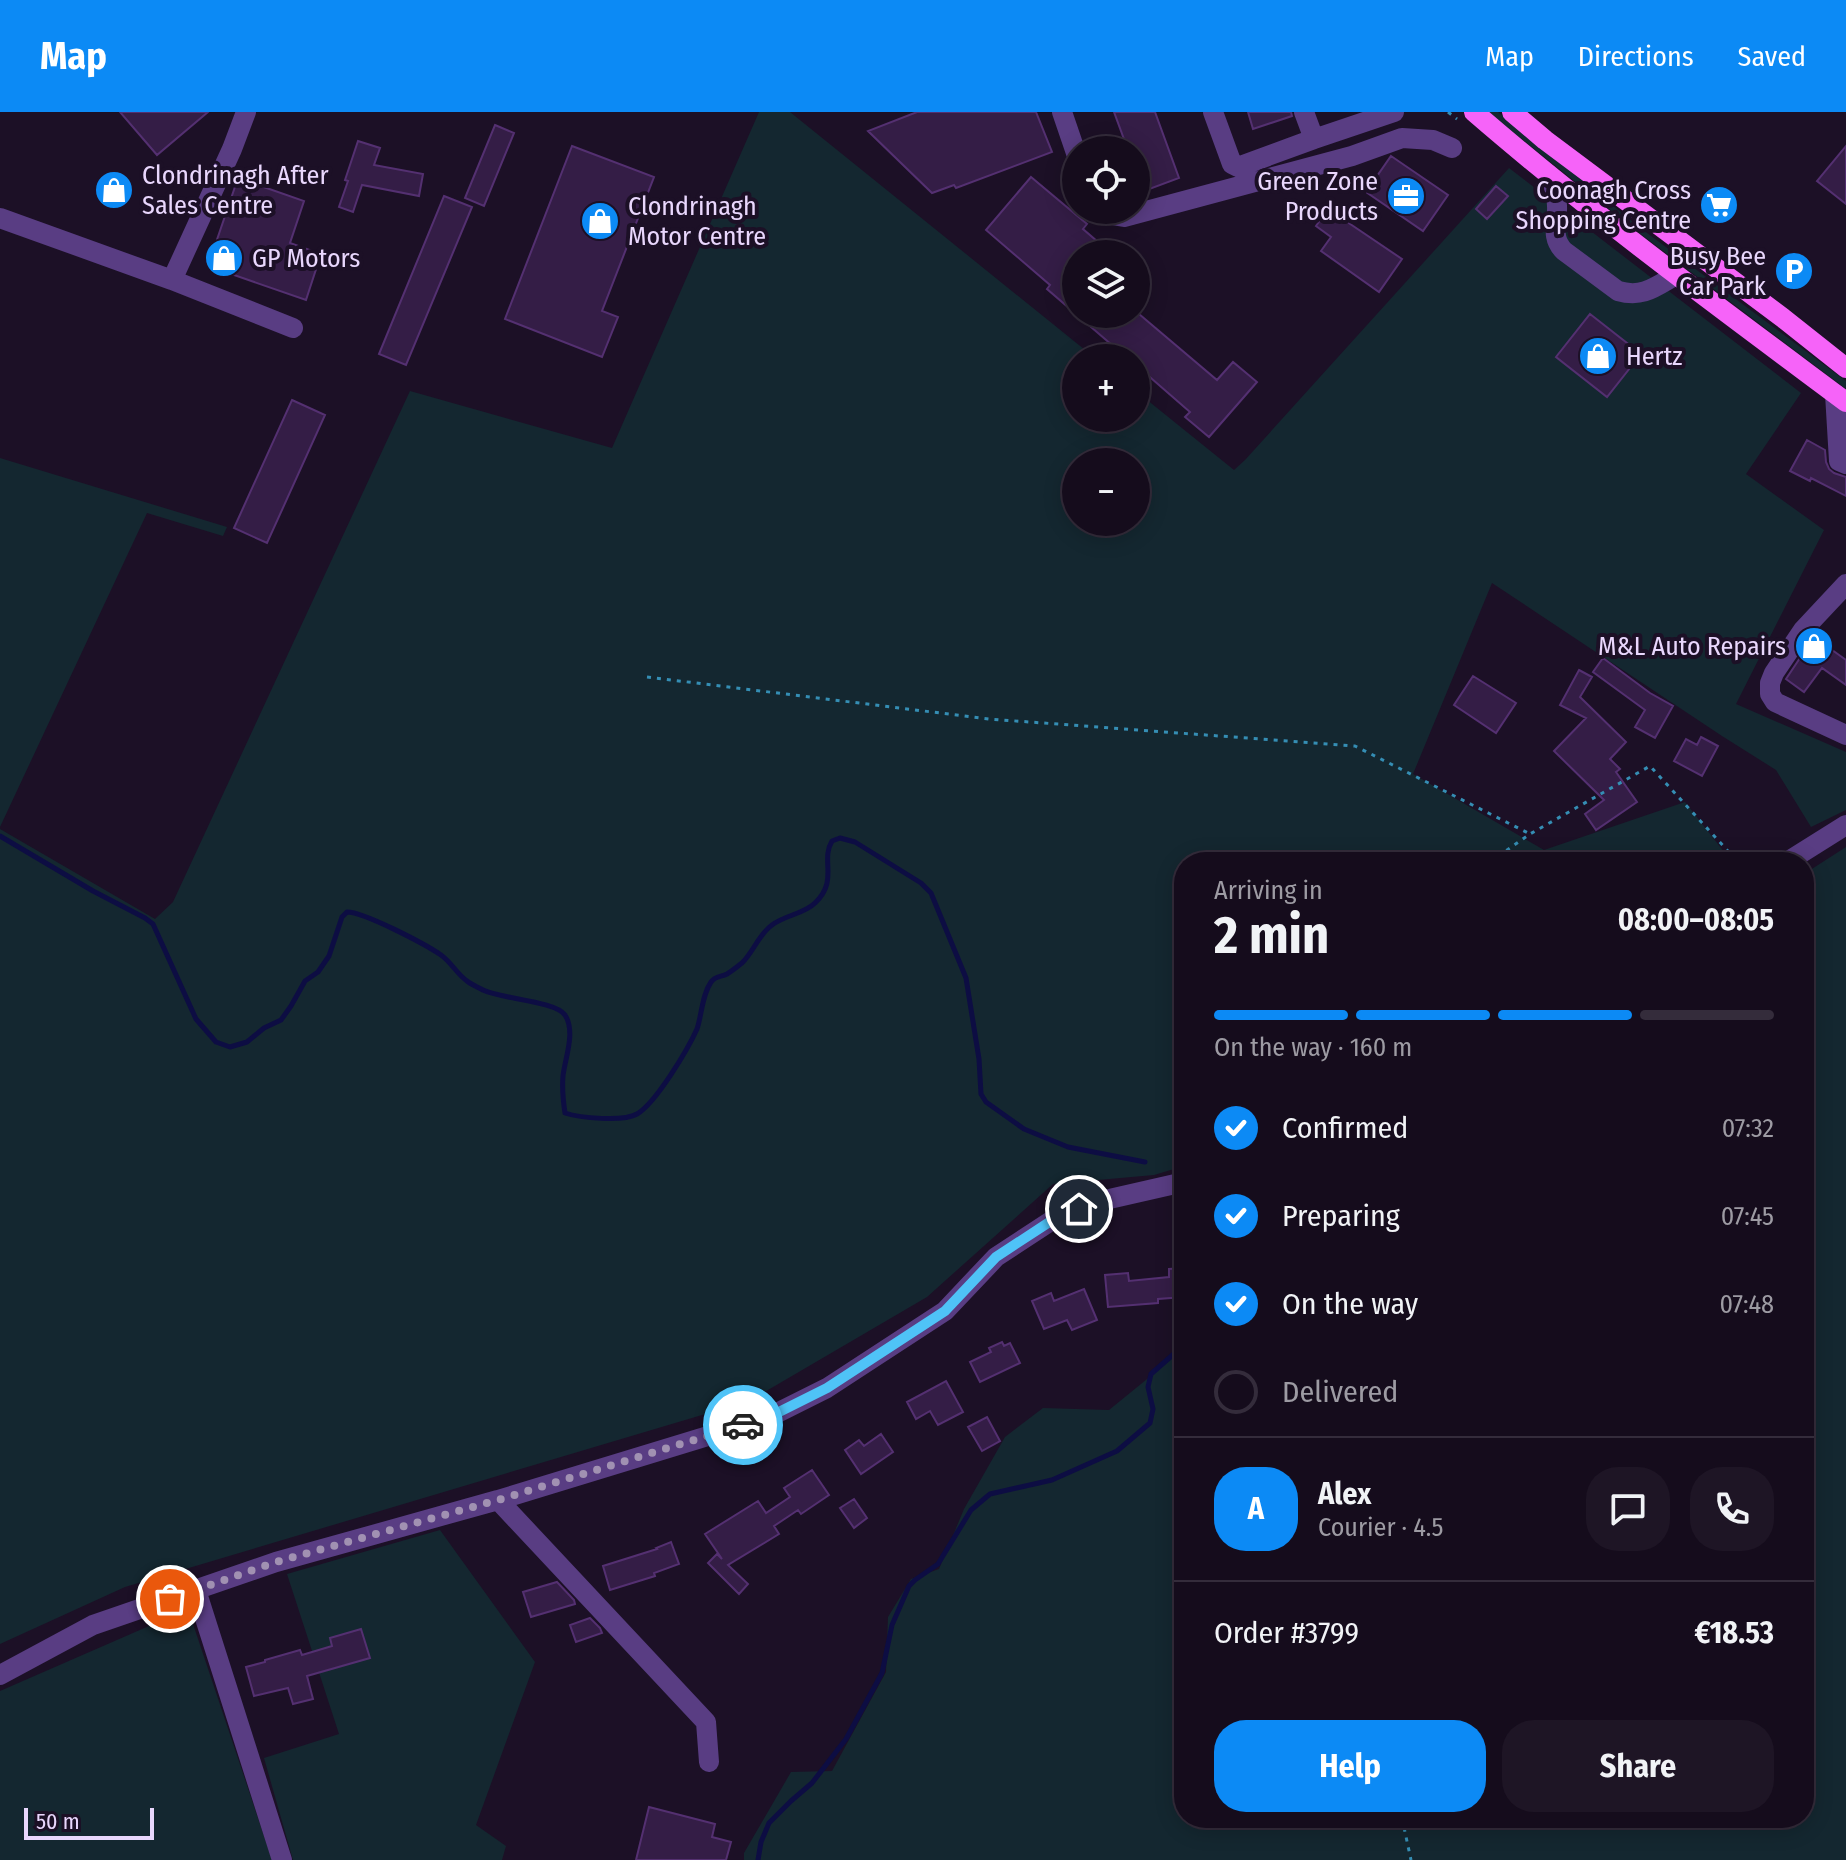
<!DOCTYPE html>
<meta charset="utf-8">
<style>
:root{--surface:#150c1c;--page:#1e1525;--text:#f1f3f6;--muted:#9d9ba3;--line:#342c3b;--accent:#0c8af5}
body{margin:0;font-family:"Fira Sans Condensed",sans-serif;background:var(--page);color:var(--text);height:100vh;display:flex;flex-direction:column;font-size:30px;white-space:nowrap}
*{box-sizing:border-box;margin:0}
p{font-size:26px;color:var(--muted)}
.icon{flex:none;width:44px;height:44px;fill:none;stroke:currentColor;stroke-width:2;stroke-linecap:round;stroke-linejoin:round}
.map{position:relative;flex:1;overflow:hidden}
.panel{position:absolute;left:1174px;top:740px;width:640px;height:976px;display:flex;flex-direction:column;background:var(--surface);border-radius:32px;box-shadow:0 4px 20px #0003,0 0 0 2px var(--line)}
.panel>*{flex:none}
.controls{position:absolute;left:1062px;top:24px;display:grid;gap:16px}
.controls a{display:grid;place-items:center;width:88px;height:88px;border-radius:50%;background:var(--surface);box-shadow:0 4px 20px #0003,0 0 0 2px var(--line);font-size:40px}
.scale{position:absolute;left:24px;bottom:20px;width:130px;box-sizing:border-box;padding-left:8px;border:4px solid #e9d7fd;border-top:0;font-size:22px;line-height:28px;white-space:nowrap;color:#e9d7fd;-webkit-text-stroke:6px #1c1026;paint-order:stroke}
.pin{position:absolute;display:grid;place-items:center;width:68px;height:68px;color:#fff;margin:-34px;border:4px solid #fff;border-radius:50%;box-shadow:0 2px 8px #0007}
.courier{position:absolute;display:grid;place-items:center;width:80px;height:80px;margin:-40px;border:6px solid #4fc3f7;border-radius:50%;background:#fff;color:#222;box-shadow:0 2px 10px #0007}
.headline em{font-style:normal;font-weight:700}
.headline div{display:flex;flex-direction:column-reverse}
.headline{display:flex;align-items:center;justify-content:space-between;height:136px;padding:0 40px}
h1{font-size:52px;font-weight:700;line-height:60px}
.bar{display:grid;grid-template-columns:repeat(4,1fr);gap:12px 8px;align-content:center;height:96px;padding:0 40px}
.bar i{height:10px;border-radius:6px;background:var(--line)}
.bar .selected{background:var(--accent)}
.bar p{grid-column:span 4}
.line{display:flex;align-items:center;gap:20px;padding:0 40px;border-top:2px solid var(--line)}
.line div{flex:1}
.round{display:grid;place-items:center;flex:none;width:84px;height:84px;border-radius:32px;background:var(--page)}
ol{padding:0 40px;list-style:none}
li{display:flex;align-items:center;gap:24px;height:88px}
li p{margin-inline-start:auto}
li .icon{padding:8px;border-radius:50%;background:var(--accent);color:#fff;stroke-width:4}
li:last-child{color:var(--muted)}
li i{width:44px;height:44px;border:4px solid var(--line);border-radius:50%}
.cta{display:flex;gap:16px;margin-top:auto;padding:16px 40px}
.cta a{flex:1;height:92px;border-radius:32px;background:var(--accent);color:#fff;font-size:32px;font-weight:700;line-height:92px;text-align:center}
.cta a+a{background:var(--page);color:var(--text)}
header{display:flex;align-items:center;gap:48px;box-sizing:border-box;height:112px;padding:0 40px;background:var(--accent);color:#fff}
header strong{font-size:38px}
nav{display:flex;gap:44px;margin-inline-start:auto;font-size:28px}
.map>svg:first-child{display:block}
</style>
<header>
<strong>Map</strong>
<nav><a>Map</a><a>Directions</a><a>Saved</a></nav>
</header>
<div class="map">
<svg width="1846" height="1748" viewBox="0 0 1846 1748">
<rect width="100%" height="100%" fill="#1c1026"/>
<!-- green -->
<path fill="#142730" fill-rule="evenodd" d="M759 0H790L1095 246H1076V306H1136V279L1234 358 1245 348 1509 56 1801 281 1746 362 1824 418 1736 592 1846 640V698L1811 715 1776 658 1722 624 1492 471 1413 662 1544 738 1685 690 1732 750H1184V1054L1154 1063 1053 1072 927 1185 749 1289 125 1475 0 1532V717L155 807 173 790 410 279 612 336ZM1076 350H1136V410H1076Z
M1488 0H1498L1639 115 1846 269V277L1634 117Z
M0 346 227 415 223 424 147 401 0 715Z
M1846 735V1748H744V1741L791 1660 832 1659 886 1560 888 1505 911 1467 939 1457 964 1397 1005 1325 1043 1296 1109 1298 1184 1237V1706H1804V762Z
M440 1418 535 1550 476 1713 506 1734 502 1748H293L264 1646 339 1622 287 1462Z
M188 1497 272 1748H0V1579Z"/>
<g fill="none" stroke-linecap="round" stroke-linejoin="round">
<!-- stream -->
<path stroke="#0d0d43" stroke-width="5" d="M0 724 93 779 145 806 153 812 196 907 216 930 230 935 247 930 264 916 281 908 291 894 305 869 318 860 329 844 342 805 347 800C364 800 425 832 441 843 451 850 457 862 467 869 472 873 478 875 483 878 501 887 555 889 565 903 576 920 565 946 563 964 562 976 563 988 565 1001 580 1006 623 1010 637 1002 656 991 688 937 697 917 702 902 702 883 711 870 715 864 721 865 727 862 732 859 738 854 742 851 754 839 759 822 772 813 785 803 804 802 815 791 839 768 820 749 832 729L840 726 855 730 921 771 931 781 966 866 979 947 981 982 986 990 1024 1017 1068 1035 1145 1050
M758 1748 761 1730 769 1711 791 1689 812 1671 846 1627 882 1561 892 1513 909 1474 915 1468 938 1452 971 1398 990 1382 1052 1368 1117 1339 1150 1311 1153 1297 1148 1275 1151 1262 1184 1233"/>
</g>
<!-- building -->
<path fill="#341d46" stroke="#543071" stroke-width="2" d="M120 0H208L157 43Z
M917 0H1036L1052 40 956 76 954 73 932 81 868 19Z
M1114 0H1155L1179 66 1144 79 1136 58V38H1128Z
M1248 0H1291L1292 4 1253 17Z
M495 13 514 21 484 94 465 86Z
M358 29 380 36 374 53 423 62 419 84 362 73 353 100 339 95 348 69 345 68Z
M572 34 654 65 602 199 618 205 602 245 505 207Z
M1846 34V92L1817 69Z
M1391 44 1448 83 1423 119 1366 80Z
M1031 65 1087 112 1083 117 1112 142H1076V202H1139L1217 268 1233 250 1257 270 1209 325 1185 305 1190 300 1136 253V246H1127L1047 177 1050 173 986 118Z
M238 66 304 89 290 131 321 142 306 188 208 154Z
M1496 74 1508 84 1487 107 1476 97Z
M444 84 472 95 406 253 379 242Z
M1328 97 1402 147 1379 180 1321 139 1331 125 1316 114Z
M1590 202 1641 242 1607 285 1556 245Z
M292 288 325 303 267 431 234 416Z
M1807 328 1825 338 1826 350 1829 357 1834 361 1846 365V384L1811 366 1810 369 1790 359Z
M1814 525 1846 548V573L1822 556 1804 580 1786 567Z
M1603 546 1650 581 1673 594 1655 626 1635 615 1645 598 1593 560Z
M1579 558 1592 565 1580 585 1626 630 1610 647 1620 657 1616 660 1637 690 1596 718 1585 702 1604 688 1554 639 1586 606 1560 593Z
M1473 564 1516 591 1496 621 1454 593Z
M1701 625 1718 634 1702 664 1674 649 1686 627 1697 633Z
M1184 1156V1185L1158 1187V1191L1108 1195 1105 1163 1128 1161 1129 1169 1169 1165V1157Z
M1084 1177 1097 1208 1072 1218 1067 1208 1044 1217 1032 1189 1051 1181 1054 1189Z
M1002 1230 1004 1234 1010 1231 1020 1251 980 1270 970 1250 991 1240 989 1236Z
M946 1269 963 1300 938 1313 930 1299 916 1307 907 1290Z
M987 1305 1000 1329 982 1339 968 1315Z
M881 1322 893 1340 861 1362 845 1338 859 1328 864 1334Z
M812 1358 829 1383 801 1402 798 1398 774 1414 779 1422 728 1453 748 1472 739 1482 708 1451 717 1442 722 1447 705 1422 758 1389 766 1401 790 1385 784 1376Z
M854 1387 867 1406 854 1416 840 1396Z
M671 1430 679 1452 654 1461 655 1464 610 1478 603 1454 657 1437 656 1436Z
M557 1470 574 1488 575 1492 531 1505 523 1480Z
M590 1506 600 1516 602 1521 576 1530 570 1513Z
M361 1517 370 1546 307 1564 313 1587 293 1592 288 1576 254 1584 246 1555 265 1550V1548L300 1538 302 1543 332 1534 330 1526Z
M649 1695 715 1712 712 1725 731 1730 726 1748H636Z"/>
<g fill="none" stroke-linecap="round" stroke-linejoin="round">
<!-- path -->
<path stroke="#358eb4" stroke-width="3" stroke-dasharray="4 6" stroke-linecap="butt" d="M1448 0 1457 7
M647 565 989 607 1355 634 1530 722
M1490 750 1530 722 1650 654 1738 750
M1402 1706 1411 1748"/>
<!-- minor -->
<path stroke="#593d83" stroke-width="20" d="M1062 0 1076 41
M1213 0 1232 52 1238 55 1314 27 1304 0
M1314 27 1394 0
M1548 62C1554 72 1557 82 1557 94 1558 111 1550 125 1564 139L1618 179C1643 186 1655 175 1676 163
M1107 98 1112 103 1124 105 1352 44 1402 26 1433 28 1452 36
M0 106 172 168 293 216
M172 168 232 37 246 0
M1835 282 1839 349 1846 352
M1846 472 1803 518 1774 561 1770 571V582L1775 590 1846 623
M1787 750 1846 713
M498 1388 706 1610 709 1650
M196 1478 282 1748
M0 1563 93 1513 276 1450 498 1388 767 1306 827 1276 945 1199 996 1145 1054 1107 1105 1088 1184 1070"/>
<!-- major -->
<path stroke="#f663f9" stroke-width="20" d="M1474 0C1593 103 1720 196 1846 290
M1512 0 1545 28 1783 206 1846 256"/>
</g>
<g fill="none" stroke-linecap="round" stroke-linejoin="round">
<!-- done -->
<path stroke="#a191b2" stroke-width="8" stroke-dasharray="0 14.4" d="M170 1487 276 1450 498 1388 743 1313"/>
<!-- route -->
<path stroke="#4fc3f7" stroke-width="10" d="M743 1313 767 1306 827 1276 945 1199 996 1145 1054 1107 1079 1097"/>
</g>
<!-- icons -->
<defs>
<g id="shop-disc" transform="scale(2)"><circle r="9.5" fill="#0c8af5" stroke="#1c1026"/><path d="M-5-2.5h2.3a2.7 3.5 0 0 1 5.4 0H5L5.5 6h-11ZM-1.5-2.5h3a1.5 2.3 0 0 0-3 0Z" fill="#fff"/></g>
<g id="office-disc" transform="scale(2)"><circle r="9.5" fill="#0c8af5" stroke="#1c1026"/><path d="M-6-3h4V-5.5h4V-3h4V5H-6ZM-1-4.5V-3h2v-1.5ZM-6 0V1H6V0Z" fill="#fff"/></g>
<g id="supermarket-disc" transform="scale(2)"><circle r="9.5" fill="#0c8af5" stroke="#1c1026"/><path d="M-6-5.5h2.5l.6 2H6L4.5 2H-2.5L-4.4-4H-6ZM-1.5 3.2a1.3 1.3 0 1 0 .1 0ZM3 3.2a1.3 1.3 0 1 0 .1 0Z" fill="#fff"/></g>
<g id="parking-disc" transform="scale(2)"><circle r="9.5" fill="#0c8af5" stroke="#1c1026"/><path d="M-3.5-5.5H1a3.5 3.5 0 0 1 0 7H-1V5.5H-3.5ZM-1-3.4V-.6H.8a1.4 1.4 0 0 0 0-2.8Z" fill="#fff"/></g>
</defs>
<g fill-rule="evenodd">
<use href="#shop-disc" x="114" y="78"/>
<use href="#office-disc" x="1406" y="84"/>
<use href="#supermarket-disc" x="1719" y="93"/>
<use href="#shop-disc" x="600" y="109"/>
<use href="#shop-disc" x="224" y="146"/>
<use href="#parking-disc" x="1794" y="159"/>
<use href="#shop-disc" x="1598" y="244"/>
<use href="#shop-disc" x="1814" y="534"/>
</g>
<g text-anchor="middle" stroke-width="8" stroke-linejoin="round" paint-order="stroke">
<!-- poi labels -->
<g font-size="26" fill="#e9d7fd" stroke="#1c1026" text-anchor="start">
<text x="142" y="72">Clondrinagh After<tspan x="142" dy="30">Sales Centre</tspan></text>
<text x="1378" y="78" text-anchor="end">Green Zone<tspan x="1378" dy="30">Products</tspan></text>
<text x="1691" y="87" text-anchor="end">Coonagh Cross<tspan x="1691" dy="30">Shopping Centre</tspan></text>
<text x="628" y="103">Clondrinagh<tspan x="628" dy="30">Motor Centre</tspan></text>
<text x="1766" y="153" text-anchor="end">Busy Bee<tspan x="1766" dy="30">Car Park</tspan></text>
<text x="252" y="155">GP Motors</text>
<text x="1626" y="253">Hertz</text>
<text x="1786" y="543" text-anchor="end">M&amp;L Auto Repairs</text>
</g>
</g>
</svg>
<div class="controls">
<a><svg class="icon" aria-label="locate" viewBox="0 0 24 24"><circle cx="12" cy="12" r="6"/><path d="M12 2v4M12 18v4M2 12h4M18 12h4"/></svg></a>
<a><svg class="icon" aria-label="layers" viewBox="0 0 24 24"><path d="M12 4l9 5-9 5-9-5zM3 14l9 5 9-5"/></svg></a>
<a>+</a>
<a>−</a>
</div>
<div class="scale">50 m</div>
<div class="pin" style="left:170px;top:1487px;background:#ea580c"><svg class="icon" aria-label="bag" viewBox="0 0 24 24"><path d="M5 8h14l-1 12H6zM9 8a3 3 0 0 1 6 0"/></svg></div>
<div class="pin" style="left:1079px;top:1097px;background:#1f2937"><svg class="icon" aria-label="home" viewBox="0 0 24 24"><path d="M3 11l9-7 9 7M6 9v11h12V9"/></svg></div>
<div class="courier" style="left:743px;top:1313px"><svg class="icon" aria-label="car" viewBox="0 0 24 24"><path d="M5 17H2v-5l4-1 3-4h7l3 4 3 1v5h-3M9 17h6M6 11h13"/><circle cx="7" cy="17" r="2"/><circle cx="17" cy="17" r="2"/></svg></div>
<section class="panel">
<div class="headline"><div><h1>2 min</h1><p>Arriving in</p></div><em>08:00–08:05</em></div>
<div class="bar"><i class="selected"></i><i class="selected"></i><i class="selected"></i><i></i><p>On the way · 160 m</p></div>
<ol>
<li><svg class="icon" aria-label="check" viewBox="0 0 24 24"><path d="M5 12l5 5 9-10"/></svg>Confirmed<p>07:32</p></li>
<li><svg class="icon" aria-label="check" viewBox="0 0 24 24"><path d="M5 12l5 5 9-10"/></svg>Preparing<p>07:45</p></li>
<li><svg class="icon" aria-label="check" viewBox="0 0 24 24"><path d="M5 12l5 5 9-10"/></svg>On the way<p>07:48</p></li>
<li><i></i>Delivered</li>
</ol>
<div class="line" style="height:144px"><b class="round" style="background:var(--accent);color:#fff">A</b><div><b>Alex</b><p>Courier · 4.5</p></div><a class="round"><svg class="icon" aria-label="chat" viewBox="0 0 24 24"><path d="M4 5h16v11H9l-5 4z"/></svg></a><a class="round"><svg class="icon" aria-label="phone" viewBox="0 0 24 24"><path d="M5 4h4l2 5-3 2q2 4 5 5l2-3 5 2v4C11 20 4 13 5 4z"/></svg></a></div>
<div class="line" style="height:104px"><div>Order #3799</div><b>€18.53</b></div>
<div class="cta"><a>Help</a><a>Share</a></div>
</section>
</div>
